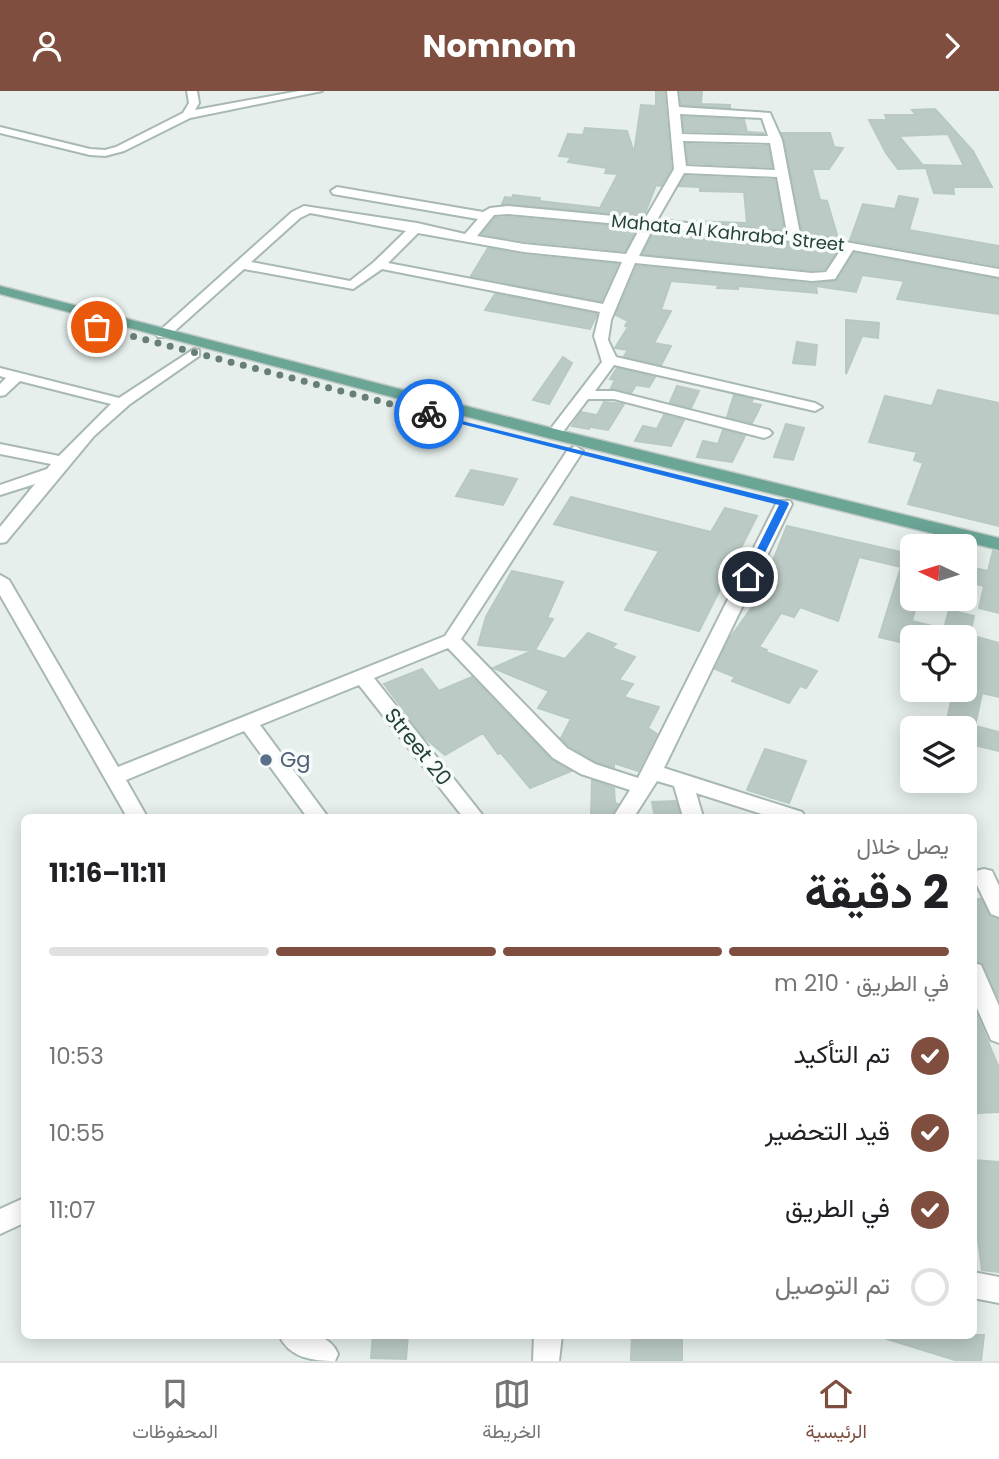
<!DOCTYPE html>
<html lang="ar">
<meta charset="utf-8">
<style>
:root{--surface:#fff;--page:#f6f6f6;--text:#202124;--muted:#757577;--line:#e0e0e0;--accent:#7f4e3f}
body{margin:0;font-family:Poppins,Vazirmatn,sans-serif;background:var(--page);color:var(--text);direction:rtl;height:100vh;display:flex;flex-direction:column;font-size:26px;white-space:nowrap}
*{box-sizing:border-box;margin:0}
p{font-size:23px;color:var(--muted)}
.icon{flex:none;width:38px;height:38px;fill:none;stroke:currentColor;stroke-width:2;stroke-linecap:round;stroke-linejoin:round}
.map{position:relative;flex:1;overflow:hidden;direction:ltr}
.side{position:absolute;left:21px;top:723px;width:956px;height:525px;display:flex;flex-direction:column;background:var(--surface);border-radius:10px;box-shadow:0 4px 18px #0003;direction:rtl}
.side>*{flex:none}
.needle{width:46px;rotate:274deg}
.tools{position:absolute;left:900px;top:443px;display:grid;gap:14px}
.tools a{display:grid;place-items:center;width:77px;height:77px;border-radius:10px;background:var(--surface);box-shadow:0 4px 18px #0003;font-size:35px}
.pin{position:absolute;display:grid;place-items:center;width:60px;height:60px;color:#fff;margin:-30px;border:4px solid #fff;border-radius:50%;box-shadow:0 2px 7px #0007}
.courier{position:absolute;display:grid;place-items:center;width:70px;height:70px;margin:-35px;border:5px solid #1a73e8;border-radius:50%;background:#fff;color:#222;box-shadow:0 2px 9px #0007}
.summary em{font-style:normal;font-weight:700}
.summary div{display:flex;flex-direction:column-reverse}
.summary{display:flex;align-items:center;justify-content:space-between;height:119px;padding:0 28px}
h1{font-size:46px;font-weight:700;line-height:52px}
.bar{display:grid;grid-template-columns:repeat(4,1fr);gap:10px 7px;align-content:center;height:84px;padding:0 28px}
.bar i{height:9px;border-radius:5px;background:var(--line)}
.bar .active{background:var(--accent)}
.bar p{grid-column:span 4}
ol{padding:0 28px;list-style:none}
li{display:flex;align-items:center;gap:21px;height:77px}
li p{margin-inline-start:auto}
li .icon{padding:7px;border-radius:50%;background:var(--accent);color:#fff;stroke-width:4}
li:last-child{color:var(--muted)}
li i{width:38px;height:38px;border:4px solid var(--line);border-radius:50%}
header{display:flex;justify-content:space-between;align-items:center;height:91px;padding:0 28px;background:var(--accent);color:#fff;font-size:32px;font-weight:700}
.dock{display:flex;justify-content:space-around;align-items:center;height:98px;border-top:2px solid var(--line);background:var(--surface);font-size:19px;color:var(--muted)}
.dock a{display:grid;justify-items:center;gap:4px}
.dock .active{color:var(--accent)}
.map>svg:first-child{display:block}
</style>
<header><svg class="icon" aria-label="forward" viewBox="0 0 24 24"><path d="M9 5l7 7-7 7"/></svg>Nomnom<svg class="icon" aria-label="person" viewBox="0 0 24 24"><circle cx="12" cy="8" r="4"/><path d="M4 21q1-7 8-7t8 7"/></svg></header>
<div class="map">
<svg width="999" height="1270" viewBox="0 0 999 1270">
<rect width="100%" height="100%" fill="#e6efeb"/>
<!-- building -->
<path fill="#bbcac4" stroke="#b8c9c2" stroke-width="2" d="M656 0H664L671 77 661 95 656 94 644 125 502 113 505 106 512 107 513 104 540 107 539 110 600 117 618 83 605 82 607 77 568 71 571 66 559 65 568 43 583 44 585 37 627 40 634 62 641 14 656 15Z
M680 0H702L701 13 730 14V17L681 14Z
M935 18 973 60 992 96H953L954 103 934 102 925 74 964 75 948 43 899 45 925 77 898 78 886 62 869 29H887L885 24H916L912 19Z
M683 26 744 29 747 41 764 42 684 40Z
M782 42H830L834 56 843 57 829 78H812L820 109 827 110 838 147 802 141Z
M686 53 768 55 772 76 688 72Z
M685 85 775 89 784 139 690 130 747 132 744 101 700 100V96L679 95Z
M899 105 918 108 909 139 999 155V175L850 149 863 113 895 118Z
M508 126 637 137 625 160 524 150 482 143 495 127Z
M654 140 822 156 838 159 825 178 812 179 643 163Z
M488 157 524 164 618 173 601 210 471 185Z
M854 162 999 188V223L897 208 904 190 862 184 856 201 816 195 817 202 738 195V198L717 197 719 194 671 190 661 219 671 220 654 252 671 255 661 274 624 265 628 259 615 257 628 236 625 235 628 230 616 224 637 175 812 193 837 189Z
M495 203 597 223 590 238 485 219Z
M846 229 879 232 878 247 862 245 846 283Z
M797 251 817 254 815 274 793 272Z
M563 266 572 272 549 313 533 309Z
M617 277 655 286 649 296 636 294 631 302 611 297 615 289 610 288Z
M677 295 699 300 691 317 670 311Z
M938 299 999 312V435L908 413 923 372 914 369 917 361 869 351 885 305 932 315Z
M734 304 753 308 751 312 761 314 752 332 727 326Z
M604 311 624 313 608 339 591 336Z
M581 321 596 324 589 338 572 335Z
M664 324 684 329 671 355 635 350 643 335 657 338Z
M786 333 804 337 793 369 774 366Z
M723 339 745 345 732 371 697 366 703 350 718 353Z
M471 379 517 388 503 414 456 405Z
M571 406 711 441 725 417 757 425 699 540 625 519 659 460 554 433Z
M787 435 905 462 908 452 912 453V508H918L912 530 944 538 949 519 974 525 970 544 999 552V606L982 602 975 635 999 641V660L966 652 969 637H945L954 598H964V546H912V554L879 546 901 476 859 466 838 530 800 516 794 526 781 522 759 556 767 559 766 561 817 580 806 597 800 595 789 612 732 590 735 586 715 578 730 547 775 484 768 482Z
M993 460 999 461V522L979 517 984 495 964 490V475L988 480Z
M512 480 563 491 547 527 553 528 535 559 565 568 588 542 616 553 612 557 635 566 619 589 633 593 624 606 659 616 648 637 657 643 638 680 614 672V676L596 671 569 655 561 647 571 628 538 617 549 600 493 577 532 560 478 554 486 526Z
M422 578 439 600 472 586 551 669 571 680 530 697 501 662 498 663 483 642 445 664 424 646 384 593Z
M765 658 806 670 789 712 747 699Z
M592 689 614 697 615 712 618 713 610 726H591Z
M676 710 680 726H655L652 711Z
M973 808H981L989 824 999 828V908L983 873 973 870Z
M973 915 999 977V1021L978 1022 973 1009Z
M973 1069 999 1071V1181L982 1179 973 1110Z
M373 1244H408L406 1268 371 1267Z
M632 1244H682V1270H631Z
M888 1244H984L981 1270H958L887 1248Z"/>
<g fill="none" stroke-linecap="round" stroke-linejoin="round">
<!-- minor casing -->
<g stroke="#a8b8b2" stroke-width="4">
<path id="minor" d="M187 0H197L199 12 195 19 299 0H322L190 27 124 60 105 65 90 64 0 42V36L90 58 105 59 116 56 183 22 189 12Z
M667 0H677L679 16 770 22 782 49 800 143 999 178V186L853 159 835 188 812 190 635 172 611 229 608 249 616 266 815 312 822 316 815 320 614 274 595 300H614L769 339 772 342 769 345 764 347 614 308H588L559 346H549L546 343 549 340 602 271 594 245 600 221 382 178 353 198 244 178 168 246H158L156 243 292 121 304 115 417 132 465 143 478 128 333 103 331 100 337 96 483 121 490 117 508 115 645 128 674 78ZM680 23 762 27 768 45 682 43ZM683 50 770 52 775 79 686 75ZM684 82 777 86 787 142 657 129ZM310 122 406 140 374 171 350 190 251 171 300 127ZM508 123 641 135 626 163 524 153 477 145 494 124ZM653 137 822 153 842 157 826 181 812 182 639 165ZM418 142 524 161 622 171 603 213 388 172Z
M194 258 199 259V265L130 313 94 345 6 451 0 452V436L35 393 0 404V394L47 378 51 373 0 363V353L59 365 111 313 20 290 5 304 0 305V293L6 287 0 285V277L119 307Z
M575 355 583 360 461 548 567 657 595 673 638 687 776 413 778 410H790L792 413 664 677 802 721 805 726H771L696 702 703 726H683L674 695 657 690 634 726H613L630 699 581 683 553 667 448 557 374 587 484 726H463L359 594 260 634 328 726H307L244 640 126 689 147 726H127L0 504V484L9 489 118 676 445 545 567 360Z
M984 778 992 780 999 795V826L991 823 973 786 976 780Z
M973 872 981 874 999 915V952L991 949 973 908Z
M24 1107V1132L0 1143V1118Z
M973 1181 999 1186V1212L973 1207Z
M279 1244C302 1244 328 1239 338 1263L335 1270C313 1270 289 1267 279 1244Z
M534 1244H562L559 1270H533Z"/>
</g>
<!-- major casing -->
<g stroke="#c2cac8" stroke-width="3">
<path id="major" d="M0 195 559 339 999 447V459L548 347 0 203Z"/>
</g>
<!-- minor -->
<use href="#minor" fill="#fff" fill-rule="evenodd"/>
<!-- major -->
<use href="#major" fill="#6aa596" fill-rule="evenodd"/>
</g>
<!-- route -->
<path fill="#1a73e8" d="M426 321 788 411 789 413 753 486 748 489 743 486 779 414 426 324Z"/>
<g fill="none" stroke-linecap="round" stroke-linejoin="round">
<!-- done -->
<path stroke="#687f78" stroke-width="7" stroke-dasharray="0 12.6" d="M97 236 429 323"/>
</g>
<!-- markers -->
<circle fill="#5c6f8a" stroke="#f7fbf9" stroke-width="2.5" cx="266" cy="669" r="7"/>
<g text-anchor="middle" stroke-width="7" stroke-linejoin="round" paint-order="stroke">
<!-- far-street labels -->
<g font-size="18" fill="#24423a" stroke="#f7fbf9">
<text transform="translate(728 142) rotate(6)" y="6">Mahata Al Kahraba' Street</text>
</g>
<!-- street labels -->
<g font-size="21" fill="#24423a" stroke="#f7fbf9">
<text transform="translate(418 656) rotate(51)" y="7">Street 20</text>
</g>
<!-- service labels -->
<g font-size="21" fill="#4e5e75" stroke="#f7fbf9" text-anchor="start">
<text x="280" y="676">Gg</text>
</g>
</g>
</svg>
<div class="tools">
<a><svg class="needle" viewBox="-14 -14 28 28"><path d="M0-13l5 13h-10z" fill="#e53935"/><path d="M0 13l5-13h-10z" fill="#757577"/></svg></a>
<a><svg class="icon" aria-label="locate" viewBox="0 0 24 24"><circle cx="12" cy="12" r="6"/><path d="M12 2v4M12 18v4M2 12h4M18 12h4"/></svg></a>
<a><svg class="icon" aria-label="layers" viewBox="0 0 24 24"><path d="M12 4l9 5-9 5-9-5zM3 14l9 5 9-5"/></svg></a>
</div>
<div class="pin" style="left:97px;top:236px;background:#ea580c"><svg class="icon" aria-label="bag" viewBox="0 0 24 24"><path d="M5 8h14l-1 12H6zM9 8a3 3 0 0 1 6 0"/></svg></div>
<div class="pin" style="left:748px;top:486px;background:#1f2937"><svg class="icon" aria-label="home" viewBox="0 0 24 24"><path d="M3 11l9-7 9 7M6 9v11h12V9"/></svg></div>
<div class="courier" style="left:429px;top:323px"><svg class="icon" aria-label="bike" viewBox="0 0 24 24"><circle cx="6" cy="16" r="4"/><circle cx="18" cy="16" r="4"/><path d="M6 16l4-8h5l3 8M10 8l3 8H6M13 5h3"/></svg></div>
<section class="side">
<div class="summary"><div><h1>2 دقيقة</h1><p>يصل خلال</p></div><em>11:11–11:16</em></div>
<div class="bar"><i class="active"></i><i class="active"></i><i class="active"></i><i></i><p>في الطريق · 210 m</p></div>
<ol>
<li><svg class="icon" aria-label="check" viewBox="0 0 24 24"><path d="M5 12l5 5 9-10"/></svg>تم التأكيد<p>10:53</p></li>
<li><svg class="icon" aria-label="check" viewBox="0 0 24 24"><path d="M5 12l5 5 9-10"/></svg>قيد التحضير<p>10:55</p></li>
<li><svg class="icon" aria-label="check" viewBox="0 0 24 24"><path d="M5 12l5 5 9-10"/></svg>في الطريق<p>11:07</p></li>
<li><i></i>تم التوصيل</li>
</ol>
</section>
</div>
<nav class="dock">
<a class="active"><svg class="icon" aria-label="home" viewBox="0 0 24 24"><path d="M3 11l9-7 9 7M6 9v11h12V9"/></svg>الرئيسية</a>
<a><svg class="icon" aria-label="map" viewBox="0 0 24 24"><path d="M3 6l6-2 6 2 6-2v14l-6 2-6-2-6 2zM9 4v14M15 6v14"/></svg>الخريطة</a>
<a><svg class="icon" aria-label="saved" viewBox="0 0 24 24"><path d="M7 4h10v16l-5-4-5 4z"/></svg>المحفوظات</a>
</nav>
